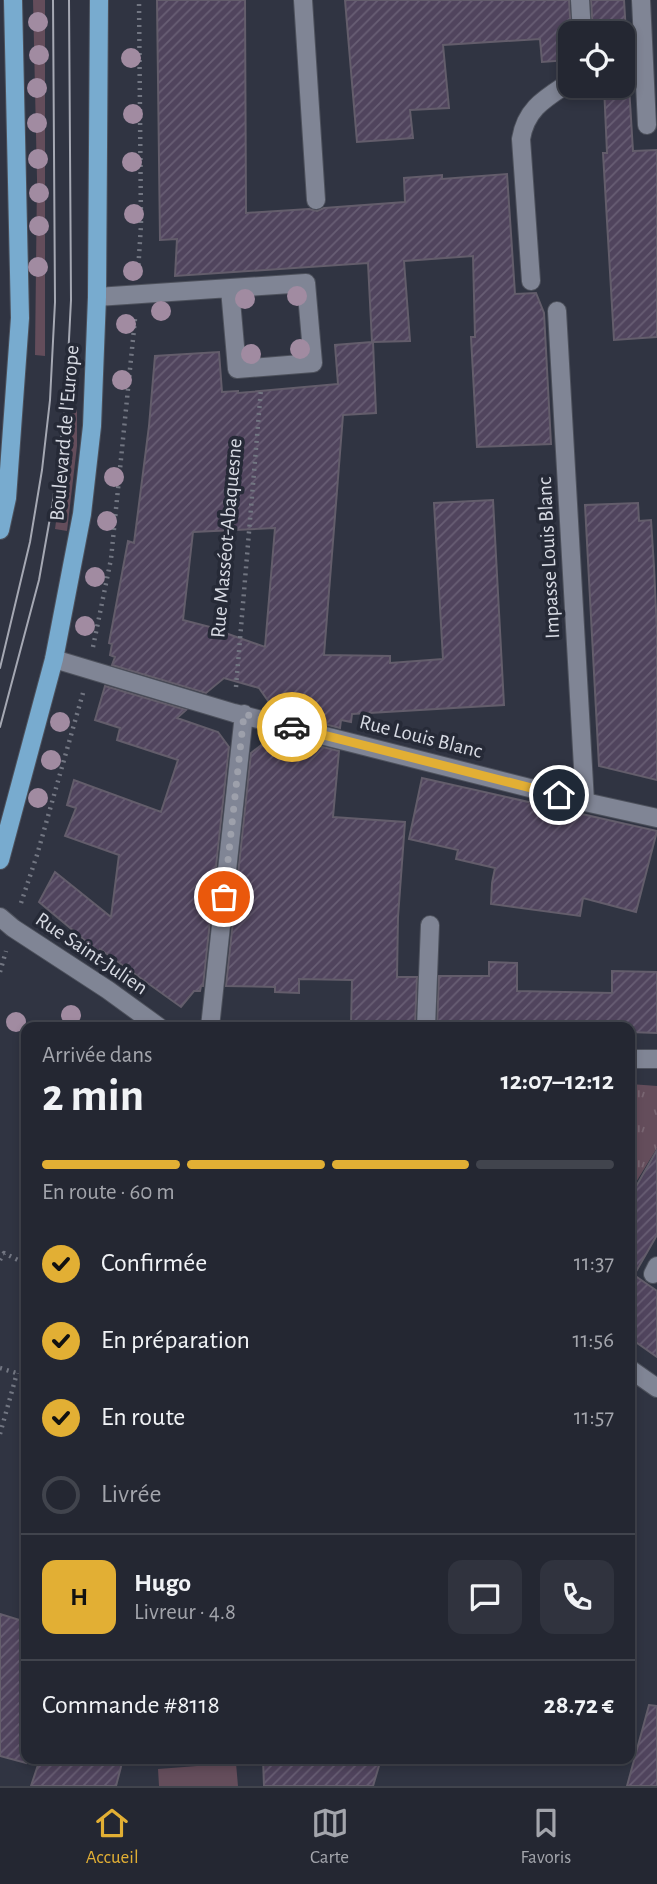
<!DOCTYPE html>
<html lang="fr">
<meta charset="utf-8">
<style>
:root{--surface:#242732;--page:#30333e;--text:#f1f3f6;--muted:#a3a5ac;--line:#41444d;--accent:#e2af34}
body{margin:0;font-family:"Alegreya Sans",sans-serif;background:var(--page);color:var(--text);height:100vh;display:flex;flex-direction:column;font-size:26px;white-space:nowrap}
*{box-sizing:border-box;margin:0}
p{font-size:23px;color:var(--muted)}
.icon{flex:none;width:38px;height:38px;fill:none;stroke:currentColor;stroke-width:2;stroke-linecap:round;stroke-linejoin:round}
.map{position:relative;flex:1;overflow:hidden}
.panel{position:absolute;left:21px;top:1022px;width:614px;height:742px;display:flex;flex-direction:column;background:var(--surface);border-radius:14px;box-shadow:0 4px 10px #0003,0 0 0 2px var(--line)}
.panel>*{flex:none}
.fabs{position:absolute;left:558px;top:21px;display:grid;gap:14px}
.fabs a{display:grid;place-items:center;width:77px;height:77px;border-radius:14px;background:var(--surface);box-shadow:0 4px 10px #0003,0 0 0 2px var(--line);font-size:35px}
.pin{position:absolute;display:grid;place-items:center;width:60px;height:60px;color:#fff;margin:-30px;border:4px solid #fff;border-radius:50%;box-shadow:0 2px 7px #0007}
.courier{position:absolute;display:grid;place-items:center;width:70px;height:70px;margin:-35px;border:5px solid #e2af34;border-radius:50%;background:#fff;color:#222;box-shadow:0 2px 9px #0007}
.overview em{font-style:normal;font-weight:700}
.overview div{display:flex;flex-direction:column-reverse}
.overview{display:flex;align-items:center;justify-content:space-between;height:119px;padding:0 21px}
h1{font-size:46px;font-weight:700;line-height:52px}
.bar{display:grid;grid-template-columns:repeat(4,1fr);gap:10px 7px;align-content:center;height:84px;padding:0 21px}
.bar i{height:9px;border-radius:5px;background:var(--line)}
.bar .current{background:var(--accent)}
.bar p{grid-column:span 4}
.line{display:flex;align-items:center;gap:18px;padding:0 21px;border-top:2px solid var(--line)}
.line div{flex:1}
.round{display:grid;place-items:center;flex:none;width:74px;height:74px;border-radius:14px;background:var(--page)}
ol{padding:0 21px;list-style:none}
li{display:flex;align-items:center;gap:21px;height:77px}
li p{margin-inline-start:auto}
li .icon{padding:7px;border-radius:50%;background:var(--accent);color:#111;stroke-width:4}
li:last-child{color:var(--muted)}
li i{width:38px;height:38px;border:4px solid var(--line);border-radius:50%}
.menu{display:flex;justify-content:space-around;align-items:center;height:98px;border-top:2px solid var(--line);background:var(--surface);font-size:19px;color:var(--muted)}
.menu a{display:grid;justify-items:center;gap:4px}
.menu .current{color:var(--accent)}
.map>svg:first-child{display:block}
</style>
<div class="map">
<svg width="657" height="1786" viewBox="0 0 657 1786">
<defs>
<pattern id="park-tufts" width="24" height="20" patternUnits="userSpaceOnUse" patternTransform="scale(1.75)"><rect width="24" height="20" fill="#644d5b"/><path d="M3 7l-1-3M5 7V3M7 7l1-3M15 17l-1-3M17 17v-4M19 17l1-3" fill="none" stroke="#796672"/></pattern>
<pattern id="building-hatch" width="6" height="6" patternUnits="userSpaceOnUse" patternTransform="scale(1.75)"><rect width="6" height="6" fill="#50445d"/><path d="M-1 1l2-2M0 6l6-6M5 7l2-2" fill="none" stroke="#685e74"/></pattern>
</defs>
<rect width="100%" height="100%" fill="#303442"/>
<!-- grass -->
<path fill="#644d5b" d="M33 0H45V356L35 355 37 179Z
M77 409V446L67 531 55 529 71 413Z
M236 1763 238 1786H159L158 1769Z"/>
<!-- park -->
<path fill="url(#park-tufts)" d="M630 1084 657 1086V1148L630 1192Z"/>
<!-- building -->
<path fill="url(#building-hatch)" stroke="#635d6b" stroke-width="2" fill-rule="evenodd" d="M157 0H245L246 213 309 209 317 211 324 208 405 202 404 178 442 175V179L507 174 515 294 536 293 544 313 551 444 477 447 471 337H475L473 256 404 261 410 341 373 342 376 413 343 415 324 655 390 656V663L443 659 434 503 493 500 504 705 352 714 351 722 341 720 340 728 276 712 259 688 224 678 206 693 112 665 115 657 110 655 112 644 109 643 128 541 134 543 149 426 155 356 219 352 222 392 238 391V393L338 384 335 345 372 342 368 263 175 276 177 239 160 240ZM275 528 265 647 214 629V628L183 620 193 532Z
M345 0H569L571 33H566L568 60 542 62 540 39 443 45 449 108 410 110 413 138 357 142Z
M591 0H624L626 33H593Z
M604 86H629L633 151 657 150V337L614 340 603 153H607Z
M638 503 639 521 651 520 654 567 657 631V780L599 766 585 505Z
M105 686 186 710 177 718 218 732 229 747 203 986H201L200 991H194L181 1007 100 949 99 952 39 902 55 872 111 917 119 855 65 836 76 808 67 805 74 780 161 812 178 760 117 740 120 728 95 720Z
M274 735 339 751 333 817 405 822 398 917 397 977H417L415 1026 351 1025 352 980 299 979V993L275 992V987L226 986 251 753Z
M422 778 657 831 636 912 583 898 580 916 491 904 492 883 495 868 456 859 458 850 409 839Z
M489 962 517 963V991L612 993V971L657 972V1033L630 1032V1027H437L439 976H489Z
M657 1150V1235L634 1275 657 1291V1357L630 1338V1197Z
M0 1614 26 1622V1763L0 1756Z
M649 1705 657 1706V1786H627Z
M40 1759H123L116 1786H31Z
M263 1759H381L373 1786H264Z"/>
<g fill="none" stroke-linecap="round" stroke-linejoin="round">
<!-- service casing -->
<g stroke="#4d515c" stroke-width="20">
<path id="service" d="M303 0 316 200
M580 0 582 33
M641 0 647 125
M531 281 521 139C526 108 546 98 570 82
M557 311 585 802
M426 1027 430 925
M653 1274 657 1266"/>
</g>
<!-- pedestrian casing -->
<g stroke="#4d515c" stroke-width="20">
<path id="pedestrian" d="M97 297 306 283 313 363 237 369 230 289"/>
</g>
<!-- minor casing -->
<g stroke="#4d515c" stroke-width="20">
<path id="minor" d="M54 659 234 713 585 802 657 818
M210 1027 244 714
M630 1059H657"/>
</g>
<!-- tertiary casing -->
<g stroke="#4d515c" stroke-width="20">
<path id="tertiary" d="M0 917 13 928 108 990 159 1027
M630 1369 657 1388"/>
</g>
<!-- primary casing -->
<g stroke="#4d515c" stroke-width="20">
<path id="primary" d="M0 530 7 498 20 318 13 0
M0 860 54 659 82 514 92 426 97 297 99 0"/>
</g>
<!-- path -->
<path stroke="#727682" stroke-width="4.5" stroke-dasharray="2 5" stroke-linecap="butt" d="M138 272 141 225 139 0
M93 647 111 559 135 319
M236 687 261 389
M21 903 37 855 83 693
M0 972 6 951
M0 1260 4 1253 24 1263 26 1260
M0 1368 26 1376
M0 1434 17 1373"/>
<!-- service -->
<use href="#service" stroke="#808595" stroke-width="18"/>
<!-- pedestrian -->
<use href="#pedestrian" stroke="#808595" stroke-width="18"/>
<!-- minor -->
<use href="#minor" stroke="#808595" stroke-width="18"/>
<!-- tertiary -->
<use href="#tertiary" stroke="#808595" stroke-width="18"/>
<!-- primary -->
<use href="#primary" stroke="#78abcf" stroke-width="18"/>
<!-- tram -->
<path stroke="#a5a8b3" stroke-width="2" d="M0 668 30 542 42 470 50 400 55 302 53 0
M0 727 39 580 53 501 66 398 71 300 69 0"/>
</g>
<!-- trees -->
<g fill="#a18ba1">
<circle cx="38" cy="22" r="10"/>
<circle cx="39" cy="55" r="10"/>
<circle cx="131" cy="58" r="10"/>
<circle cx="37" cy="88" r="10"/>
<circle cx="133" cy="114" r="10"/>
<circle cx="37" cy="123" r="10"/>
<circle cx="38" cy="159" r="10"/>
<circle cx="132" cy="162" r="10"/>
<circle cx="39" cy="193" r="10"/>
<circle cx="134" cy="214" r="10"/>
<circle cx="39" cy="226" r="10"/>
<circle cx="38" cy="267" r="10"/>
<circle cx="133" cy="271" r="10"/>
<circle cx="297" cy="296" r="10"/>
<circle cx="245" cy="299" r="10"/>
<circle cx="161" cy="311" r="10"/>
<circle cx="126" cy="324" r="10"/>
<circle cx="300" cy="349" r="10"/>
<circle cx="251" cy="354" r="10"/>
<circle cx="122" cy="380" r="10"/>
<circle cx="114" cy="477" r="10"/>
<circle cx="107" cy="521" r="10"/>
<circle cx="95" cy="577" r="10"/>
<circle cx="85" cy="626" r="10"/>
<circle cx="60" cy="722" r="10"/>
<circle cx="51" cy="760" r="10"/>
<circle cx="38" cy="798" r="10"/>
<circle cx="71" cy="1015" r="10"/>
<circle cx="16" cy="1022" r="10"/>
</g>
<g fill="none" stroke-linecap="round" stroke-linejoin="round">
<!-- done -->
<path stroke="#9da0ab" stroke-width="7" stroke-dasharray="0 12.6" d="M224 897 244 714 292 727"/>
<!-- route -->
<path stroke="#e2af34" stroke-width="9" d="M292 727 559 795"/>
</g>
<g text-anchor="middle" stroke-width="7" stroke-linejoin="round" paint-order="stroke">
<!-- street labels -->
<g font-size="21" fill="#d7dae3" stroke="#262a37">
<text transform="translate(64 433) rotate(-85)" y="7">Boulevard de l'Europe</text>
<text transform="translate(226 538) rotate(-85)" y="7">Rue Masséot-Abaquesne</text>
<text transform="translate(548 558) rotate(-93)" y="7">Impasse Louis Blanc</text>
<text transform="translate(421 736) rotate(14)" y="7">Rue Louis Blanc</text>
<text transform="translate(92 953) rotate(34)" y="7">Rue Saint-Julien</text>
</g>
</g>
</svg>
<div class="fabs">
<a><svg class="icon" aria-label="locate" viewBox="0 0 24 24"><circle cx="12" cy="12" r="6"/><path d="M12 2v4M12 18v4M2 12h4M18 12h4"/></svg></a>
</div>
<div class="pin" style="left:224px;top:897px;background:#ea580c"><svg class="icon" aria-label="bag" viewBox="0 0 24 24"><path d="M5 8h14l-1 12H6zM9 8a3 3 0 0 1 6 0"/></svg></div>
<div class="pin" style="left:559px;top:795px;background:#1f2937"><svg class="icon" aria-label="home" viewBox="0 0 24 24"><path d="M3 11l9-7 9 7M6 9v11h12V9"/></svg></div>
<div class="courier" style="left:292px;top:727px"><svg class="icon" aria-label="car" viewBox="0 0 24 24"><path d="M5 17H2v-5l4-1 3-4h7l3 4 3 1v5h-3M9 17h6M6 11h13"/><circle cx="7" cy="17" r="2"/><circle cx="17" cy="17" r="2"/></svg></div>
<section class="panel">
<div class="overview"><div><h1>2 min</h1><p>Arrivée dans</p></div><em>12:07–12:12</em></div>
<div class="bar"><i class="current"></i><i class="current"></i><i class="current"></i><i></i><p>En route · 60 m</p></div>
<ol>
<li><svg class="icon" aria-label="check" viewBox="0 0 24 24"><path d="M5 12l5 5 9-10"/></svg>Confirmée<p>11:37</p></li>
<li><svg class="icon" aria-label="check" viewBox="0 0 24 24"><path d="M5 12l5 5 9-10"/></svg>En préparation<p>11:56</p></li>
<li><svg class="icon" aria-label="check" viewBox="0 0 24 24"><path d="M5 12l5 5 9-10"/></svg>En route<p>11:57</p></li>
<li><i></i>Livrée</li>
</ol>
<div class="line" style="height:126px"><b class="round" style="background:var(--accent);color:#111">H</b><div><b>Hugo</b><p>Livreur · 4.8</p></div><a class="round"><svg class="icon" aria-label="chat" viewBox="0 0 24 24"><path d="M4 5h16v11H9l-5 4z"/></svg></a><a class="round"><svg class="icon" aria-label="phone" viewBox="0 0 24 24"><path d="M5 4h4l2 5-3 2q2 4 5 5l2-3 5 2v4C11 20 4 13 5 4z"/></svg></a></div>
<div class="line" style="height:91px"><div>Commande #8118</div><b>28.72 €</b></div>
</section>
</div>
<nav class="menu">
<a class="current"><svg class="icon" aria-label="home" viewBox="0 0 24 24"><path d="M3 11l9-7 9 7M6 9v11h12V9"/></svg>Accueil</a>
<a><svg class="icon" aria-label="map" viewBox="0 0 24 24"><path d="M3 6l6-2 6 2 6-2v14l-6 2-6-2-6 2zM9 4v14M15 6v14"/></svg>Carte</a>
<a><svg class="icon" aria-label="saved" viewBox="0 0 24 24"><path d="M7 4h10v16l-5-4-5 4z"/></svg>Favoris</a>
</nav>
